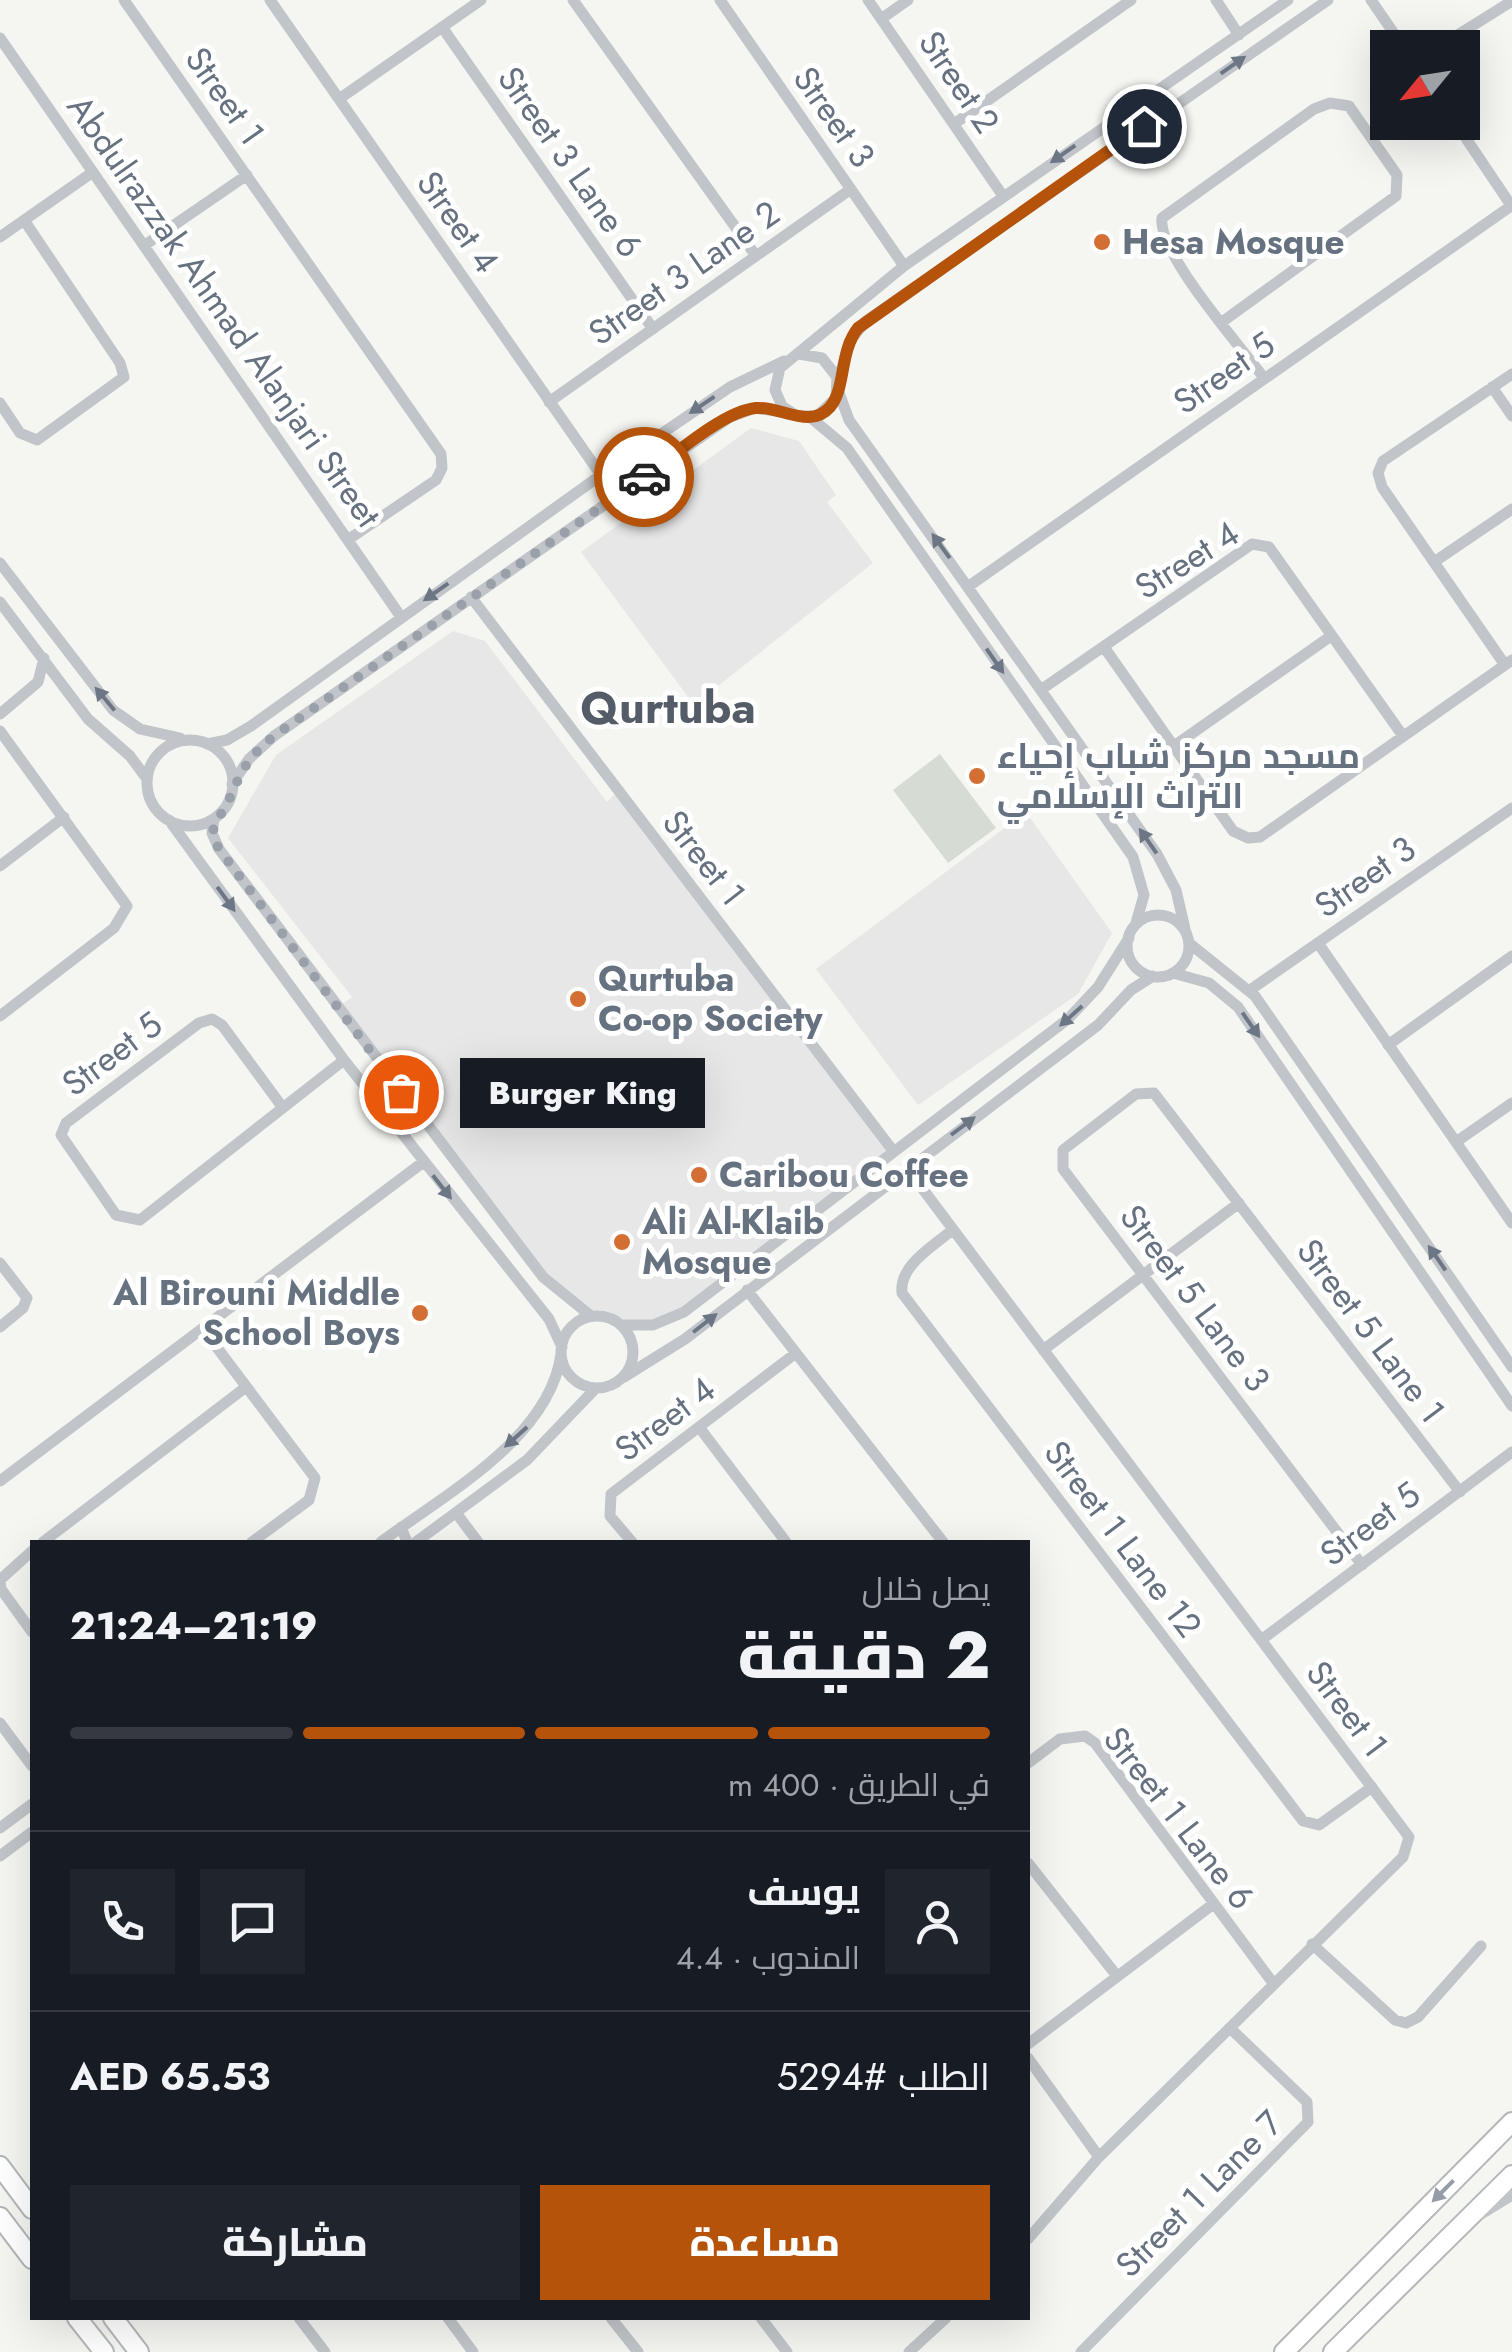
<!DOCTYPE html>
<html lang="ar">
<meta charset="utf-8">
<style>
:root{--surface:#171b24;--page:#20242c;--text:#f1f3f6;--muted:#9ea1a6;--line:#363941;--accent:#b45309}
body{margin:0;font-family:Jost,Cairo,sans-serif;background:var(--page);color:var(--text);direction:rtl;height:100vh;display:flex;flex-direction:column;font-size:38px;white-space:nowrap}
*{box-sizing:border-box;margin:0}
p{font-size:32px;color:var(--muted)}
.icon{flex:none;width:55px;height:55px;fill:none;stroke:currentColor;stroke-width:2;stroke-linecap:round;stroke-linejoin:round}
.map{position:relative;flex:1;overflow:hidden;direction:ltr}
.drawer{position:absolute;left:30px;top:1540px;width:1000px;height:780px;display:flex;flex-direction:column;background:var(--surface);border-radius:0px;box-shadow:0 10px 40px #0002;direction:rtl}
.drawer>*{flex:none}
.needle{width:65px;rotate:240deg}
.fabs{position:absolute;left:1370px;top:30px;display:grid;gap:20px}
.fabs a{display:grid;place-items:center;width:110px;height:110px;border-radius:0px;background:var(--surface);box-shadow:0 10px 40px #0002;font-size:50px}
.pin{position:absolute;display:grid;place-items:center;width:85px;height:85px;color:#fff;margin:-42px;border:5px solid #fff;border-radius:50%;box-shadow:0 2px 10px #0007}
.courier{position:absolute;display:grid;place-items:center;width:100px;height:100px;margin:-50px;border:8px solid #b45309;border-radius:50%;background:#fff;color:#222;box-shadow:0 2px 12px #0007}
.bubble{position:absolute;height:70px;border-radius:0px;background:var(--surface);box-shadow:0 10px 40px #0002;font-size:32px;font-weight:800;line-height:70px;text-align:center;direction:rtl}
.head em{font-style:normal;font-weight:800}
.head div{display:flex;flex-direction:column-reverse}
.head{display:flex;align-items:center;justify-content:space-between;height:170px;padding:0 40px}
h1{font-size:65px;font-weight:800;line-height:75px}
.bar{display:grid;grid-template-columns:repeat(4,1fr);gap:15px 10px;align-content:center;height:120px;padding:0 40px}
.bar i{height:12px;border-radius:8px;background:var(--line)}
.bar .active{background:var(--accent)}
.bar p{grid-column:span 4}
.line{display:flex;align-items:center;gap:25px;padding:0 40px;border-top:2px solid var(--line)}
.line div{flex:1}
.round{display:grid;place-items:center;flex:none;width:105px;height:105px;border-radius:0px;background:var(--page)}
.cta{display:flex;gap:20px;margin-top:auto;padding:20px 40px}
.cta a{flex:1;height:115px;border-radius:0px;background:var(--accent);color:#fff;font-size:40px;font-weight:800;line-height:115px;text-align:center}
.cta a+a{background:var(--page);color:var(--text)}
.map>svg:first-child{display:block}
</style>
<div class="map">
<svg width="1512" height="2352" viewBox="0 0 1512 2352">
<rect width="100%" height="100%" fill="#f5f6f2"/>
<!-- built -->
<path fill="#e6e7e6" d="M751 428 799 441 836 495 827 502 873 563 694 705 581 552Z
M453 631 485 641 607 802 618 791 894 1152 669 1319 621 1325 591 1316 568 1302 337 1008 352 997 228 838 276 755Z
M1026 812 1112 933 1078 994 918 1105 816 969Z"/>
<!-- green -->
<path fill="#d6dcd4" d="M940 754 996 828 948 863 893 790Z"/>
<g fill="none" stroke-linecap="round" stroke-linejoin="round">
<!-- highway casing -->
<g stroke="#b4b7ba" stroke-width="22">
<path id="highway" d="M0 2166 32 2209
M0 2217 32 2259
M77 2318 104 2352
M113 2318 139 2352
M1284 2352 1512 2122
M1333 2352 1512 2175"/>
</g>
<!-- minor -->
<path stroke="#c1c4c8" stroke-width="11" d="M124 0 441 454 442 468 436 480 349 539
M270 0 601 475
M573 0 756 256
M720 0 904 266
M868 0 1003 196
M1216 0 1239 35
M1371 0 1404 48
M881 19 908 0
M442 27 653 329
M0 38 401 617
M1437 48 1512 1
M339 99 481 0
M1455 122 1512 207
M954 124 1131 0
M0 237 93 172
M145 245 247 175
M1222 322 1396 196 1397 175 1349 106 1330 103 1314 109 1162 218C1157 252 1241 347 1264 378
M799 354 822 358 837 377 836 398 817 416H797L782 406 775 390 780 368 904 266 1288 0
M839 379 849 342 866 321 1328 0
M1492 387 1512 416
M838 390 849 420 1157 854 1176 890 1185 929
M549 402 851 189
M0 403 20 433 37 440 124 377 120 363 24 220
M810 417 847 448 1133 857 1144 895 1136 923
M1434 562 1512 509
M0 563 113 710 140 729 180 738
M969 586 1511 206
M471 597 894 1152
M0 602 88 719 130 756 147 779
M1104 647 1233 831 1248 838 1260 837 1512 660
M1505 665 1382 487 1378 473 1383 461 1512 374
M1042 689 1252 544 1269 547 1403 736
M0 714 38 682 44 658
M0 731 127 906 114 928 0 1016
M147 783a43 43 0 1 1 86 0a43 43 0 1 1-86 0Z
M207 744 227 740 251 726 601 475 730 387 784 361
M1174 746 1331 636
M232 784 249 759 274 736 730 417 755 408 788 413
M214 819 212 833 219 849 543 1277 591 1316
M169 820 344 1060 549 1319 562 1347
M0 866 64 817
M1127 946a31 31 0 1 1 62 0a31 31 0 1 1-62 0Z
M1189 943 1255 996 1512 1367
M1318 943 1512 1223
M1173 973 1209 983 1238 1007 1512 1406
M1250 990 1512 808
M1388 1045 1512 956
M283 1108 222 1025 212 1019 199 1023 66 1123 61 1135 116 1215 140 1220 344 1060
M1456 1142 1512 1103
M907 1168 1409 1837 1403 1857 1099 2157 1028 2239
M952 1230C933 1247 899 1265 902 1293L1303 1821 1319 1825 1372 1787
M0 1263 27 1298 23 1308 0 1327
M747 1290 943 1542
M561 1352a36 36 0 1 1 72 0a36 36 0 1 1-72 0Z
M621 1325H653L684 1312 1068 1019 1098 987 1129 938
M203 1329 315 1478 309 1500 252 1542
M1043 1350 1239 1203
M624 1377 685 1339 1098 1025 1131 990 1153 976
M699 1427 786 1542
M0 1481 422 1163
M457 1514 478 1542
M401 1527 407 1542
M43 1542 246 1387
M381 1542C444 1495 550 1438 561 1354
M416 1542 527 1460 596 1388
M632 1542 610 1516 611 1494 796 1353
M32 1551 0 1580 1 1589 32 1632
M1362 1565 1063 1169V1150L1136 1094 1154 1093 1460 1492
M1261 1640 1512 1452
M0 1723 32 1766
M1028 1763 1060 1739 1085 1736 1095 1743 1273 1983
M0 1828 32 1804
M0 1856 32 1832
M1028 1863 1117 1976
M1312 1944 1395 2020 1406 2023 1418 2017 1481 1946
M1028 2044 1212 1905
M1028 2058 1099 2157
M1481 2214 1512 2195
M299 2318 325 2352
M448 2318 473 2352
M611 2318 638 2352
M761 2318 787 2352
M909 2352 946 2318
M1081 2352 1308 2122 1307 2102 1230 2028"/>
<!-- highway -->
<use href="#highway" stroke="#fff" stroke-width="18"/>
</g>
<!-- one-way arrows -->
<defs><path id="oneway-solid" d="M-6-.8H1V-3.2L6.5 0L1 3.2V.8H-6Z" transform="scale(2.5)"/></defs>
<g fill="#6c7685">
<use href="#oneway-solid" transform="translate(1233 65) rotate(-35)"/>
<use href="#oneway-solid" transform="translate(1063 154) rotate(145)"/>
<use href="#oneway-solid" transform="translate(702 405) rotate(146)"/>
<use href="#oneway-solid" transform="translate(941 546) rotate(-126)"/>
<use href="#oneway-solid" transform="translate(436 592) rotate(145)"/>
<use href="#oneway-solid" transform="translate(995 661) rotate(55)"/>
<use href="#oneway-solid" transform="translate(105 699) rotate(-130)"/>
<use href="#oneway-solid" transform="translate(1148 841) rotate(-125)"/>
<use href="#oneway-solid" transform="translate(226 899) rotate(54)"/>
<use href="#oneway-solid" transform="translate(1071 1016) rotate(138)"/>
<use href="#oneway-solid" transform="translate(1251 1025) rotate(55)"/>
<use href="#oneway-solid" transform="translate(963 1126) rotate(-37)"/>
<use href="#oneway-solid" transform="translate(442 1187) rotate(52)"/>
<use href="#oneway-solid" transform="translate(1437 1258) rotate(-125)"/>
<use href="#oneway-solid" transform="translate(705 1323) rotate(-38)"/>
<use href="#oneway-solid" transform="translate(516 1437) rotate(138)"/>
</g>
<use fill="#959ca7" href="#oneway-solid" transform="translate(1443 2191) rotate(135)"/>
<g fill="none" stroke-linecap="round" stroke-linejoin="round">
<!-- done -->
<path stroke="#99a0a9" stroke-width="10" stroke-dasharray="0 18" d="M401 1092 219 849C205 823 220 821 229 800 242 770 247 758 274 736L644 477"/>
<!-- route -->
<path stroke="#b45309" stroke-width="12" d="M644 477C672 457 723 411 756 408 781 406 810 430 830 407 846 389 839 352 858 328L1144 126"/>
</g>
<!-- markers -->
<g fill="#d46f34" stroke="#fff" stroke-width="4">
<circle cx="1102" cy="242" r="10"/>
<circle cx="977" cy="776" r="10"/>
<circle cx="578" cy="999" r="10"/>
<circle cx="699" cy="1175" r="10"/>
<circle cx="622" cy="1242" r="10"/>
<circle cx="420" cy="1313" r="10"/>
</g>
<g text-anchor="middle" stroke-width="10" stroke-linejoin="round" paint-order="stroke">
<!-- street labels -->
<g font-size="35" fill="#677281" stroke="#fff">
<text transform="translate(959 82) rotate(56)" y="12">Street 2</text>
<text transform="translate(225 96) rotate(55)" y="12">Street 1</text>
<text transform="translate(834 117) rotate(55)" y="12">Street 3</text>
<text transform="translate(570 162) rotate(55)" y="12">Street 3 Lane 6</text>
<text transform="translate(458 222) rotate(55)" y="12">Street 4</text>
<text transform="translate(684 273) rotate(-35)" y="12">Street 3 Lane 2</text>
<text transform="translate(224 311) rotate(55)" y="12">Abdulrazzak Ahmad Alanjari Street</text>
<text transform="translate(1224 373) rotate(-35)" y="12">Street 5</text>
<text transform="translate(1187 560) rotate(-32)" y="12">Street 4</text>
<text transform="translate(704 858) rotate(52)" y="12">Street 1</text>
<text transform="translate(1365 877) rotate(-35)" y="12">Street 3</text>
<text transform="translate(112 1054) rotate(-37)" y="12">Street 5</text>
<text transform="translate(1195 1298) rotate(53)" y="12">Street 5 Lane 3</text>
<text transform="translate(1371 1331) rotate(53)" y="12">Street 5 Lane 1</text>
<text transform="translate(665 1419) rotate(-37)" y="12">Street 4</text>
<text transform="translate(1370 1524) rotate(-37)" y="12">Street 5</text>
<text transform="translate(1123 1539) rotate(53)" y="12">Street 1 Lane 12</text>
<text transform="translate(1347 1709) rotate(53)" y="12">Street 1</text>
<text transform="translate(1179 1818) rotate(52)" y="12">Street 1 Lane 6</text>
<text transform="translate(1199 2194) rotate(-45)" y="12">Street 1 Lane 7</text>
</g>
<!-- poi labels -->
<g font-size="35" font-weight="bold" fill="#677281" stroke="#fff" text-anchor="start">
<text x="1122" y="254">Hesa Mosque</text>
<text x="997" y="768">مسجد مركز شباب إحياء<tspan x="997" dy="40">التراث الإسلامي</tspan></text>
<text x="598" y="991">Qurtuba<tspan x="598" dy="40">Co-op Society</tspan></text>
<text x="719" y="1187">Caribou Coffee</text>
<text x="642" y="1234">Ali Al-Klaib<tspan x="642" dy="40">Mosque</tspan></text>
<text x="400" y="1305" text-anchor="end">Al Birouni Middle<tspan x="400" dy="40">School Boys</tspan></text>
</g>
<!-- district labels -->
<g font-size="45" font-weight="bold" fill="#545c67" stroke="#fff">
<text x="668" y="723">Qurtuba</text>
</g>
</g>
</svg>
<div class="fabs">
<a><svg class="needle" viewBox="-14 -14 28 28"><path d="M0-13l5 13h-10z" fill="#e53935"/><path d="M0 13l5-13h-10z" fill="#9ea1a6"/></svg></a>
</div>
<div class="pin" style="left:401px;top:1092px;background:#ea580c"><svg class="icon" aria-label="bag" viewBox="0 0 24 24"><path d="M5 8h14l-1 12H6zM9 8a3 3 0 0 1 6 0"/></svg></div>
<div class="pin" style="left:1144px;top:126px;background:#1f2937"><svg class="icon" aria-label="home" viewBox="0 0 24 24"><path d="M3 11l9-7 9 7M6 9v11h12V9"/></svg></div>
<div class="courier" style="left:644px;top:477px"><svg class="icon" aria-label="car" viewBox="0 0 24 24"><path d="M5 17H2v-5l4-1 3-4h7l3 4 3 1v5h-3M9 17h6M6 11h13"/><circle cx="7" cy="17" r="2"/><circle cx="17" cy="17" r="2"/></svg></div>
<div class="bubble" style="left:460px;top:1058px;width:245px">Burger King</div>
<section class="drawer">
<div class="head"><div><h1>2 دقيقة</h1><p>يصل خلال</p></div><em>21:19–21:24</em></div>
<div class="bar"><i class="active"></i><i class="active"></i><i class="active"></i><i></i><p>في الطريق · 400 m</p></div>
<div class="line" style="height:180px"><a class="round"><svg class="icon" aria-label="person" viewBox="0 0 24 24"><circle cx="12" cy="8" r="4"/><path d="M4 21q1-7 8-7t8 7"/></svg></a><div><b>يوسف</b><p>المندوب · 4.4</p></div><a class="round"><svg class="icon" aria-label="chat" viewBox="0 0 24 24"><path d="M4 5h16v11H9l-5 4z"/></svg></a><a class="round"><svg class="icon" aria-label="phone" viewBox="0 0 24 24"><path d="M5 4h4l2 5-3 2q2 4 5 5l2-3 5 2v4C11 20 4 13 5 4z"/></svg></a></div>
<div class="line" style="height:130px"><div>الطلب #5294</div><b>AED 65.53</b></div>
<div class="cta"><a>مساعدة</a><a>مشاركة</a></div>
</section>
</div>
